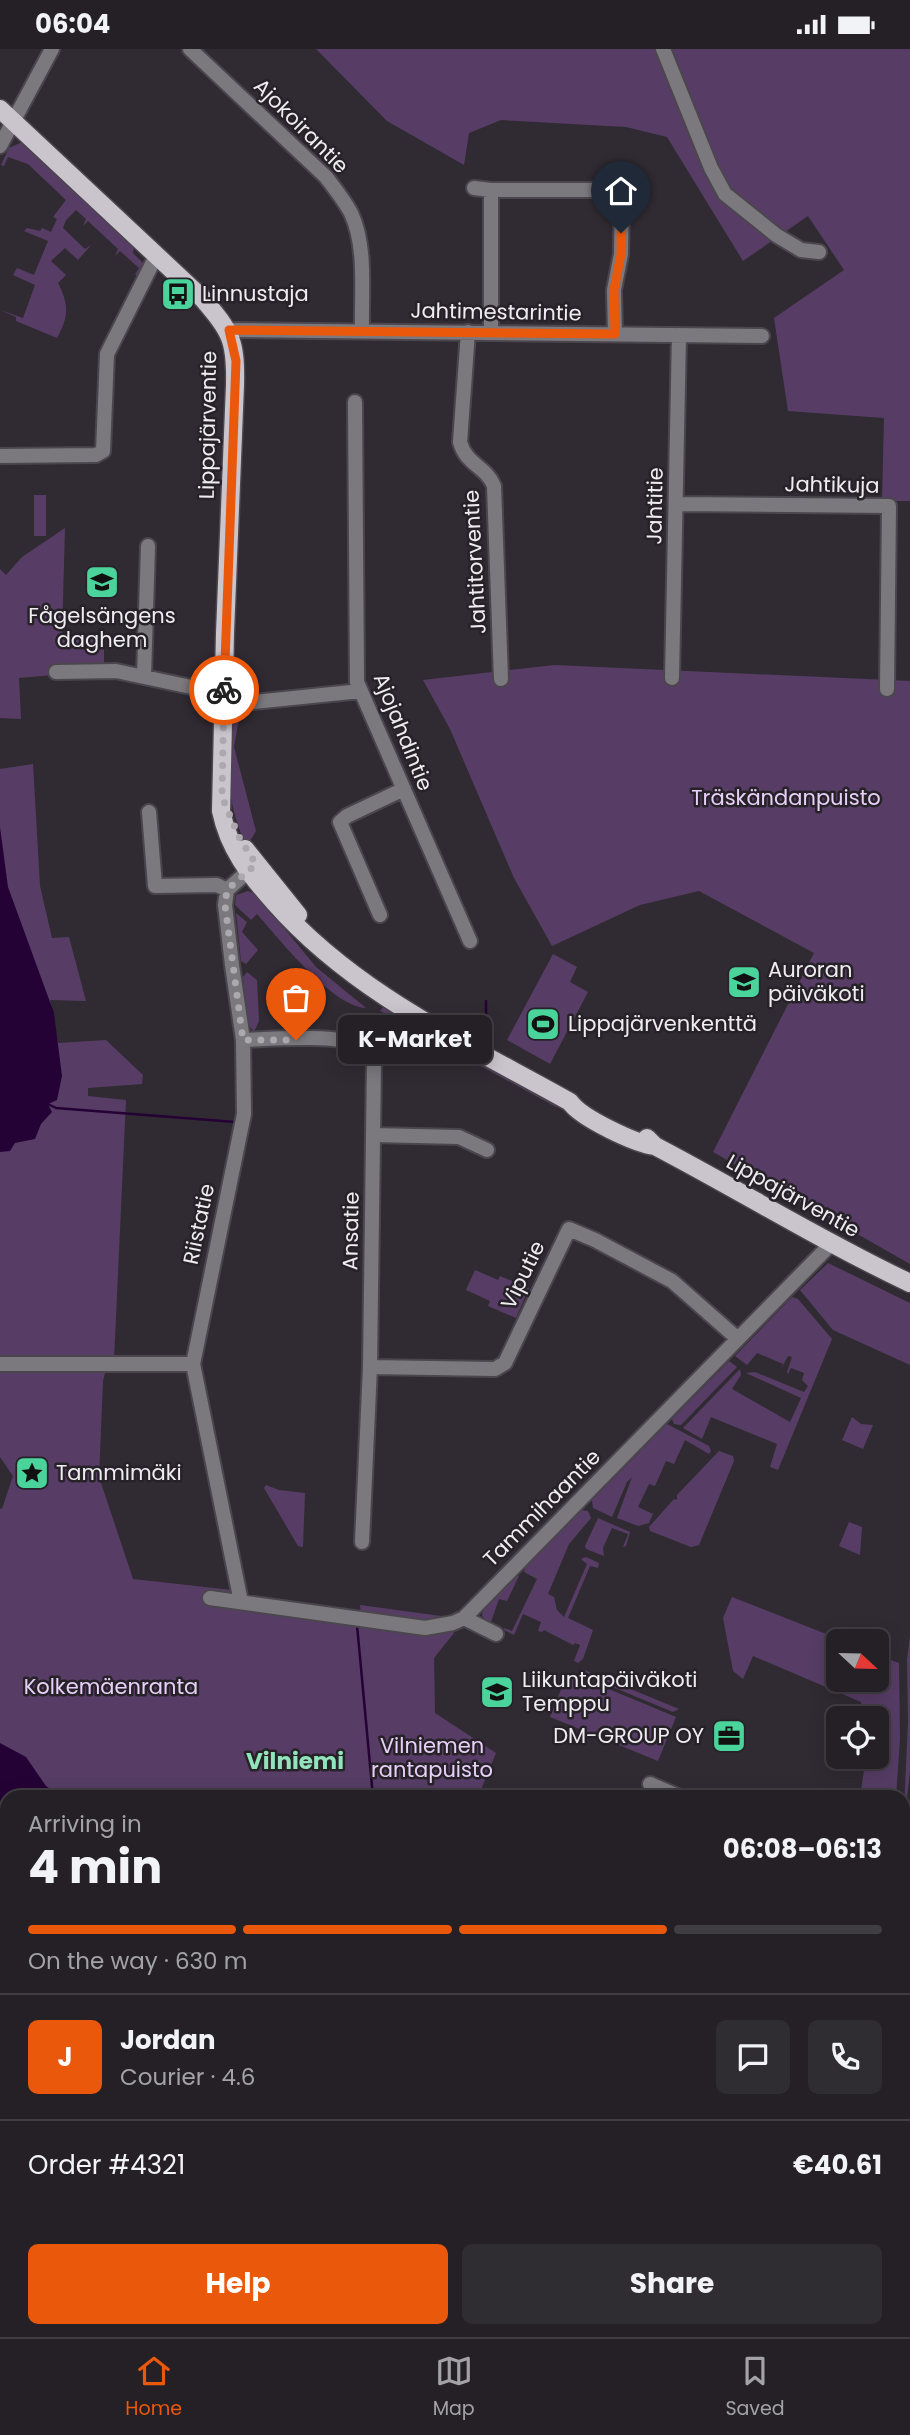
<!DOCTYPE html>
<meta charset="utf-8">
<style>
:root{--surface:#242026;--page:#302d32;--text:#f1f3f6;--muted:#a3a3a7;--line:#413e43;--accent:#ea580c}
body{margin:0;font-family:Poppins,sans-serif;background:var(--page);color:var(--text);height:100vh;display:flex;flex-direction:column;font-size:26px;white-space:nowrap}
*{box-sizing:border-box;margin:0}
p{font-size:23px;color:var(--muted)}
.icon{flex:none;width:38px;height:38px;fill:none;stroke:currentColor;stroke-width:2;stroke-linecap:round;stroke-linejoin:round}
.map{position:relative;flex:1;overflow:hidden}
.panel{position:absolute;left:0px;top:1741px;width:910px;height:548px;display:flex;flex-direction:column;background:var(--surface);border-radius:21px 21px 0 0;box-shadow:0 4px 18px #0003,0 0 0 2px var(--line)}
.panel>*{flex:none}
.needle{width:46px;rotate:112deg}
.buttons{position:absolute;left:826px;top:1580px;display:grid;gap:14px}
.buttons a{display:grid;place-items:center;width:63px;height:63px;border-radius:10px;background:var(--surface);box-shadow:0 4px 18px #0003,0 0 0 2px var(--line);font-size:35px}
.pin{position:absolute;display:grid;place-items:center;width:60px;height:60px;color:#fff;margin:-72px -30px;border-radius:50% 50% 50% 0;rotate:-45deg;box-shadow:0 0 7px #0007}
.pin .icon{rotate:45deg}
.courier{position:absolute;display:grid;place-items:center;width:70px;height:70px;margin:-35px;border:5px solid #ea580c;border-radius:50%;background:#fff;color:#222;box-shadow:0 2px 9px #0007}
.bubble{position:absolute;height:49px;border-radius:10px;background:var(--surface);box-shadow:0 4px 18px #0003,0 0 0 2px var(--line);font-size:23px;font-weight:700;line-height:49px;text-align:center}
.headline em{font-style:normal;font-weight:700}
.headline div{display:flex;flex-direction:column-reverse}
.headline{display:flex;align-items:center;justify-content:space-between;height:119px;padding:0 28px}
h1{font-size:46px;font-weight:700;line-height:52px}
.bar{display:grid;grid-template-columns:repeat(4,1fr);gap:10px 7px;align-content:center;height:84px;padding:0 28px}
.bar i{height:9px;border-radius:5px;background:var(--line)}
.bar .current{background:var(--accent)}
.bar p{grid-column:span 4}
.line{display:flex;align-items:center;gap:18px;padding:0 28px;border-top:2px solid var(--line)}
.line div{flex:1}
.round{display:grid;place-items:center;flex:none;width:74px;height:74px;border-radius:10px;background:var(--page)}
.action{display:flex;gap:14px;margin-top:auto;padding:14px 28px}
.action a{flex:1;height:80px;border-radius:10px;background:var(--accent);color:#fff;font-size:28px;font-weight:700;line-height:80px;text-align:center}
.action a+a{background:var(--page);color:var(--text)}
.status{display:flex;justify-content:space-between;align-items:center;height:49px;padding:0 35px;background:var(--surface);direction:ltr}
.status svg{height:19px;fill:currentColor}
.menu{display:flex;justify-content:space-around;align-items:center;height:98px;border-top:2px solid var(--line);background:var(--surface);font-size:19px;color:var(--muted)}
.menu a{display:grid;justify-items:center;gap:4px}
.menu .current{color:var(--accent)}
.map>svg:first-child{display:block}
</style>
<div class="status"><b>06:04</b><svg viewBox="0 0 49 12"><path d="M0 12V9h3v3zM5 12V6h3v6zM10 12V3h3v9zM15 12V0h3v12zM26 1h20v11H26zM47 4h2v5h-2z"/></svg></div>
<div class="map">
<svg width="910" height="2288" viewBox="0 0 910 2288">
<rect width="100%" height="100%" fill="#302b32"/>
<!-- green -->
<path fill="#573d66" d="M316 0H910V452H882L884 369 788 362 774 269 844 221 808 167 743 212 667 88 626 78 501 71 469 84 464 116 387 72Z
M22 93 134 198 133 204 143 214 138 227 135 225 139 219 120 202 115 207 118 200 88 172 83 177 86 170 76 161 66 171 63 179 85 200 91 196 78 211 65 199 51 212 66 226 58 234C69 256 69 267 57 289L16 272V268L0 261 23 269 35 236 13 226 17 219 34 226 48 192 24 182 27 179 40 182 42 179 51 183 57 170 53 168 66 151 28 115 8 108 4 117 1 116 9 99Z
M34 446H46V487H34Z
M65 479 62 586 104 589V615L60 617 53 626 19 629 21 670 0 669V520L6 526 22 508Z
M554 616 910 632V1215L713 1103 814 904 699 842 640 856 552 897 514 829 450 680 423 631Z
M237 661 238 675 234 698 256 782 247 797C224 754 229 713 231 666Z
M33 715 40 837 52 889 69 888 86 952 50 951 58 994 106 991 143 1026 142 1035 88 1039V1047L126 1051 114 1311 0 1310V720Z
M248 842 256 845 316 918 366 959C333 958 279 890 257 865L251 871 235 856 236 846Z
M236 864 247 873 242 883 258 901 246 915 241 912Z
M553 905 577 918 570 933 588 943 550 1015 507 991Z
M247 923 257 931 259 972 254 983 248 975 243 928Z
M384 957 553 1049 559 1054 556 1058 380 962Z
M828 1214 910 1254V1316L833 1281 800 1241Z
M475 1221 498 1231 500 1227 529 1239 516 1269 488 1257 490 1252 466 1241Z
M792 1248 798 1250 832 1290 778 1421 770 1418 777 1395 711 1368 702 1390 683 1379 740 1320 741 1326 732 1340 790 1373 801 1349 746 1324 755 1323 804 1343 808 1337 802 1331 804 1324 791 1319 788 1325 787 1323 792 1308 788 1307 781 1320 783 1315 757 1304 747 1316 735 1307Z
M729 1312 737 1318 681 1376 674 1375 672 1370Z
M0 1320H106L103 1332 99 1428 133 1530 232 1541 230 1546 433 1584 452 1581 454 1584 434 1609 435 1664 496 1704 478 1748H7V2282H795L796 2288H8L0 2258V1459L2 1460 13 1427 0 1408Z
M852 1368 861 1375 873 1376 863 1400 842 1391Z
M667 1375 709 1397 711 1402 709 1405 685 1391 674 1415 666 1412 655 1437 649 1435 638 1458 653 1465 649 1474 638 1477 617 1469 632 1428 627 1433 612 1468 593 1459 592 1451Z
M719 1402 733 1407 734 1412 699 1496 691 1498 650 1482 649 1478 674 1450 677 1451V1446Z
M266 1436 279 1441 305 1444 303 1498 298 1497 264 1439Z
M582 1461 588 1462 591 1469 569 1495 548 1545 554 1548 557 1561 564 1568 587 1515 581 1510 586 1508 599 1514 598 1519 590 1517 568 1569 593 1581 583 1610 578 1614 574 1612 580 1596 575 1594 573 1596 544 1581 542 1583 538 1582 541 1573 523 1565 514 1586 504 1581V1579L512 1582 537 1530 524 1523 526 1516Z
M598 1469 630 1483 626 1497 623 1498 628 1485 612 1479 603 1499 604 1507 586 1500 585 1497Z
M849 1473 862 1478 860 1506 839 1497Z
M516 1526 519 1527 507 1552 499 1550 491 1573H488L482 1567 483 1560Z
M732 1548 844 1592H838V1631H877V1606L899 1614 900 1690 896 1748H860L866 1708H877V1670L863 1669 861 1653 753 1607 743 1630 733 1622 723 1569Z
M360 1556 441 1567 445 1569 437 1575 361 1566Z
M910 1587V1722L903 1784 908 1673 907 1611Z
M582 1620 679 1660 673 1663 581 1625Z
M568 1623 676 1668 658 1712 550 1668Z
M910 1838V1894L903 1928V1861Z"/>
<!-- water -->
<path fill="#250235" d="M0 778 8 838 54 964 62 1027 57 1051 48 1055 52 1063 41 1075 35 1090 15 1094 10 1102 0 1103Z
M0 1694 26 1708 46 1737 62 1748H7V2282H743L745 2288H8L0 2258Z"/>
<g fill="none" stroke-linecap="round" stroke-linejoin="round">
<!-- stream -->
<path stroke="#250235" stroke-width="2.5" d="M486 952V975
M48 1055 56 1059 235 1073
M357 1576 373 1748
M903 2153 910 2154"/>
<!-- minor casing -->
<g stroke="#4b464d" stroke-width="18">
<path id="minor" d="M190 0 326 128C335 140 344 151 351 164 367 198 361 245 362 282
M663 0 711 119 725 145 776 186 801 201 819 203
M0 97 52 0
M474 139 491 141
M228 281 762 287
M468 283 460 393C466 416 486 417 494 437L501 630
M491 284V141H622L621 205 614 241 615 285
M355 353 357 633 470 892
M0 407 96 406 103 402 107 305 156 207
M676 455 889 457 887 640
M56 623 116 622 224 645
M144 627 148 497
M672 629 679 286
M224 656 361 642
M149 763 155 837 217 836 227 841
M380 866 340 773 347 767 404 740
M243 991C269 990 338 985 359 996 367 999 370 1004 374 1011L370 1318 362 1493
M373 1086 459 1088 487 1101
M0 1315H193
M370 1318 495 1320 505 1314 569 1180 595 1191 672 1232 738 1290
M210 1549 425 1579 453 1574 464 1569 831 1195
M241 1553 193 1315 244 1065 243 991 232 916 225 856 227 841 255 816
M464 1569 496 1585
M650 1735 680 1748"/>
</g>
<!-- major casing -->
<g stroke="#4b464d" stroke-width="21">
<path id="major" d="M0 60 203 250C231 283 236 291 235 336L225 584 221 762C229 800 249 825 274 853 355 945 465 994 570 1053 581 1069 636 1095 655 1097
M245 800 298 866
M647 1089 655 1097C741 1142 823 1193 910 1234
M903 1823 910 1776
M875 2282 876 2288"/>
</g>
<!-- minor -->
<use href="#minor" stroke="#7b797d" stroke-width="14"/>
<!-- major -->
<use href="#major" stroke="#cac5cd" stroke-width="18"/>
</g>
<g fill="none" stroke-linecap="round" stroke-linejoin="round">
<!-- done -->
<path stroke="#aca8ae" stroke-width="7" stroke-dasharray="0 12.6" d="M224 641 222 748 240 790 256 815 227 841 225 856 243 991H296"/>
<!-- route -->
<path stroke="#ea580c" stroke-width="9" d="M224 641 236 312 229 281 615 285 614 241 621 205V184"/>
</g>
<!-- icons -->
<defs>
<g id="bus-square" transform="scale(1.75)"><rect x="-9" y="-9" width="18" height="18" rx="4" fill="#4ad49c" stroke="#262228"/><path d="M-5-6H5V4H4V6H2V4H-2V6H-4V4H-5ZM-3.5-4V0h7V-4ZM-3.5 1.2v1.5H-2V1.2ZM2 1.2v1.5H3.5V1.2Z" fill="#111"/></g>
<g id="school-square" transform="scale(1.75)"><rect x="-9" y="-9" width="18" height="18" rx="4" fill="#4ad49c" stroke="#262228"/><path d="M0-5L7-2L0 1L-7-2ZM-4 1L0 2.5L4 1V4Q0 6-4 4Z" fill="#111"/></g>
<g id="stadium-square" transform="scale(1.75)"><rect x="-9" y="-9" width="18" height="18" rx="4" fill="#4ad49c" stroke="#262228"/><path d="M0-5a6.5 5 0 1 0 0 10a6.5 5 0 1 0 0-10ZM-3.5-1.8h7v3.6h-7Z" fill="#111"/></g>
<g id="sight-square" transform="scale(1.75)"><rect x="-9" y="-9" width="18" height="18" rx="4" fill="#4ad49c" stroke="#262228"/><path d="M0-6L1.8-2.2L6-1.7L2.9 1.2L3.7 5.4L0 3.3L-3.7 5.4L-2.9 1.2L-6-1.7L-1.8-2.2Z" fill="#111"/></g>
<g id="office-square" transform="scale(1.75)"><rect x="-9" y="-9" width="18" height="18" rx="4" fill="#4ad49c" stroke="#262228"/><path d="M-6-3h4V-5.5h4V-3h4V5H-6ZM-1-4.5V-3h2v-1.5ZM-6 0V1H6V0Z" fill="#111"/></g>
</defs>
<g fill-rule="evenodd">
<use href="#bus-square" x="178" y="245"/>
<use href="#school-square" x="102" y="533"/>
<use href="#school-square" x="744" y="933"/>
<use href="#stadium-square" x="543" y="975"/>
<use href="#sight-square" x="32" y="1424"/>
<use href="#school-square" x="497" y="1643"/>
<use href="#office-square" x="729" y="1687"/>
</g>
<g text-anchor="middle" stroke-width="5" stroke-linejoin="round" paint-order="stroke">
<!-- street labels -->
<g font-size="21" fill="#efecf1" stroke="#262228">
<text transform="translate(301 77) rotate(45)" y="7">Ajokoirantie</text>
<text transform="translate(496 263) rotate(1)" y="7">Jahtimestarintie</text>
<text transform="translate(208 376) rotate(-89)" y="7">Lippajärventie</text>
<text transform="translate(832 436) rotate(1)" y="7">Jahtikuja</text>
<text transform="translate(655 457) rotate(-89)" y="7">Jahtitie</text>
<text transform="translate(475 513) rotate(-93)" y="7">Jahtitorventie</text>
<text transform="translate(403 683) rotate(68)" y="7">Ajojahdintie</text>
<text transform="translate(793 1147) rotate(29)" y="7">Lippajärventie</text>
<text transform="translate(199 1175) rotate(-78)" y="7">Riistatie</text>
<text transform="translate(351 1182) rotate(-89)" y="7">Ansatie</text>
<text transform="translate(523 1226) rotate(-64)" y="7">Viputie</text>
<text transform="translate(542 1459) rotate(-45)" y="7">Tammihaantie</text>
</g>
<!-- poi labels -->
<g font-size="21" fill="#efecf1" stroke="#262228" text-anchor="start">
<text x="202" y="252">Linnustaja</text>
<text x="102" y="574" text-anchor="middle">Fågelsängens<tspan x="102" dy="24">daghem</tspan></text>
<text x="768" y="928">Auroran<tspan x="768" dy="24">päiväkoti</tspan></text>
<text x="568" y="982">Lippajärvenkenttä</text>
<text x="56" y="1431">Tammimäki</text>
<text x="522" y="1638">Liikuntapäiväkoti<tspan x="522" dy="24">Temppu</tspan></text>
<text x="704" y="1694" text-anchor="end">DM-GROUP OY</text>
</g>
<!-- park labels -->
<g font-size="21" fill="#e8cff8" stroke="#262228">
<text x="786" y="756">Träskändanpuisto</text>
<text x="111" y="1645">Kolkemäenranta</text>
<text x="432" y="1704">Vilniemen<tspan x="432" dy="24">rantapuisto</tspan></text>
</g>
<!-- neighbourhood labels -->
<g font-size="23" font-weight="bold" fill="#91e4bc" stroke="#262228">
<text x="295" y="1720">Vilniemi</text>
</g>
</g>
</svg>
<div class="buttons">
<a><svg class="needle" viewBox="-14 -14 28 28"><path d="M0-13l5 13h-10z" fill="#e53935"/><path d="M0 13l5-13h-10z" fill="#a3a3a7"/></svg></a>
<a><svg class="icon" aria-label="locate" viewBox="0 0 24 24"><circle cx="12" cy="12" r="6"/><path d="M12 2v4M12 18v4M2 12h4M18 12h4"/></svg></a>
</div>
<div class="pin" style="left:296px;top:991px;background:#ea580c"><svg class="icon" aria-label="bag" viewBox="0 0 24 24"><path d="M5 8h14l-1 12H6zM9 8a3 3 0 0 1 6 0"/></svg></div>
<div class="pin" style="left:621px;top:184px;background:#1f2937"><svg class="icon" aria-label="home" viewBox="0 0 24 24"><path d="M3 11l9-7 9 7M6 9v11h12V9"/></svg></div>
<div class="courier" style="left:224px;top:641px"><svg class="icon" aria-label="bike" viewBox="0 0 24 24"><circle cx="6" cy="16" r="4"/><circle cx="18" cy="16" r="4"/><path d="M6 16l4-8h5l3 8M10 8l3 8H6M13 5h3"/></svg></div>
<div class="bubble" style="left:338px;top:966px;width:154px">K-Market</div>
<section class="panel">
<div class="headline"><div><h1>4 min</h1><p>Arriving in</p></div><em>06:08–06:13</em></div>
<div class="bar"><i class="current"></i><i class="current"></i><i class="current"></i><i></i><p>On the way · 630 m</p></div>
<div class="line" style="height:126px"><b class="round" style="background:var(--accent);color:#fff">J</b><div><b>Jordan</b><p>Courier · 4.6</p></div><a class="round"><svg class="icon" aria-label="chat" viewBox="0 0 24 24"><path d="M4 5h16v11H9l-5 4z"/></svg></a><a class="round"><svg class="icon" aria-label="phone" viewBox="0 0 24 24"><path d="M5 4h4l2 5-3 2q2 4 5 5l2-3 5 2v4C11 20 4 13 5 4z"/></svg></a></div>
<div class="line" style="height:91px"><div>Order #4321</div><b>€40.61</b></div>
<div class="action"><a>Help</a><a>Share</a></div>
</section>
</div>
<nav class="menu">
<a class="current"><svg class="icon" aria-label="home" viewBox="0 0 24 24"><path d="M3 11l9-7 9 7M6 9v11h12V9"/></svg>Home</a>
<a><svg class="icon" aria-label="map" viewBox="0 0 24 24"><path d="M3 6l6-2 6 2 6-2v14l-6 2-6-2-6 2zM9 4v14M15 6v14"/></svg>Map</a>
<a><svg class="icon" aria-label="saved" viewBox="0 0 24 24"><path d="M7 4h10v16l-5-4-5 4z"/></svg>Saved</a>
</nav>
